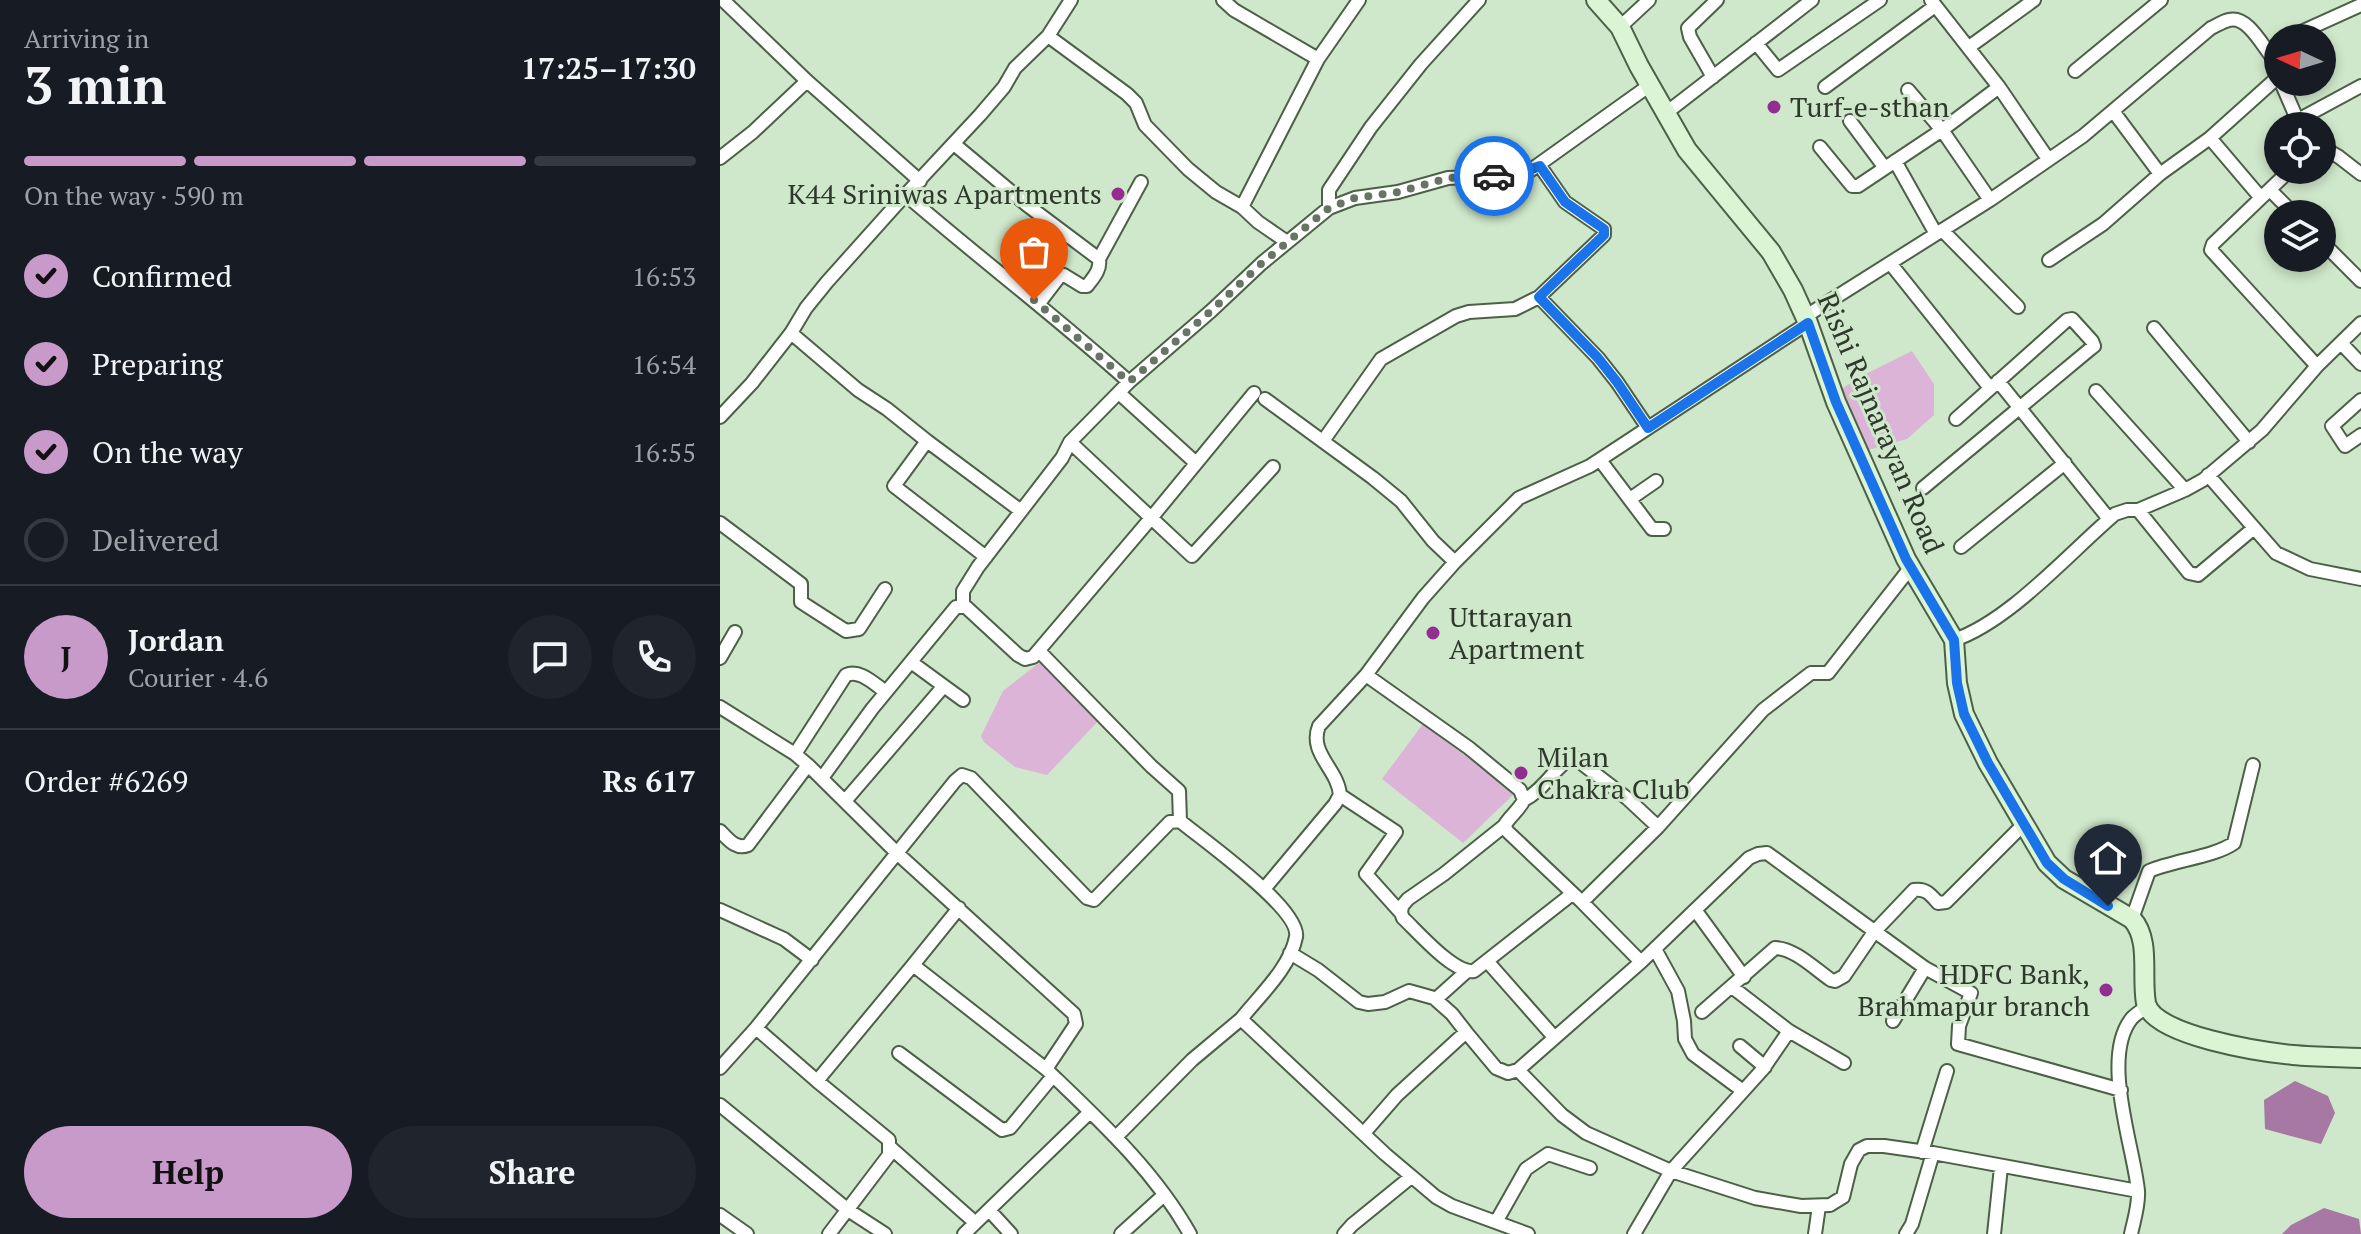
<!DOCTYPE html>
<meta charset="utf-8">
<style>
:root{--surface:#171b24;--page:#20242c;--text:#f1f3f6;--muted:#9ea1a6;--line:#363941;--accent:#c79ac9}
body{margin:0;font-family:"PT Serif",serif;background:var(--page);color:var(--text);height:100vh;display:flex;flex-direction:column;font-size:30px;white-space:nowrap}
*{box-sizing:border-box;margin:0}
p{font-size:26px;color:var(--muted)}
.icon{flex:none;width:44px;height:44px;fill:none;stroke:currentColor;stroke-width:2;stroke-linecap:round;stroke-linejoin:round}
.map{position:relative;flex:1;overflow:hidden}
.drawer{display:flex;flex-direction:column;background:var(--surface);width:720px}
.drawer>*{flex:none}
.needle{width:52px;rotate:274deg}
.fabs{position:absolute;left:1544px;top:24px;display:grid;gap:16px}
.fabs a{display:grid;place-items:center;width:72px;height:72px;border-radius:50%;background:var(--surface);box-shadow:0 4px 12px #0003;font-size:40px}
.pin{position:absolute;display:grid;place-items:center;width:68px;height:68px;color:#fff;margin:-82px -34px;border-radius:50% 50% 50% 0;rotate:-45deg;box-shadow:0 0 8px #0007}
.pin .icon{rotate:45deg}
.courier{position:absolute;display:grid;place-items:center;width:80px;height:80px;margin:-40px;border:6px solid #1a73e8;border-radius:50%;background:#fff;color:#222;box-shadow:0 2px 10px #0007}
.overview em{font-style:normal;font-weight:700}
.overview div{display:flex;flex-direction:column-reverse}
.overview{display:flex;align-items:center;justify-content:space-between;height:136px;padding:0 24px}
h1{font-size:52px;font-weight:700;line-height:60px}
.bar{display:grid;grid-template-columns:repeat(4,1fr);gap:12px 8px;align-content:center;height:96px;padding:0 24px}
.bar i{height:10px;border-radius:6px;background:var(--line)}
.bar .on{background:var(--accent)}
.bar p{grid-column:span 4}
.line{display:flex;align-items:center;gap:20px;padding:0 24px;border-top:2px solid var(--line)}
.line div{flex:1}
.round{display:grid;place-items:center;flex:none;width:84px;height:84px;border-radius:42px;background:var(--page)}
ol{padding:0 24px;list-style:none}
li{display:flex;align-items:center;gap:24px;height:88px}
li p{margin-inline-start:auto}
li .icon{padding:8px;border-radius:50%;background:var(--accent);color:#111;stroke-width:4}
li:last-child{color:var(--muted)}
li i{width:44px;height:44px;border:4px solid var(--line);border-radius:50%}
.cta{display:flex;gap:16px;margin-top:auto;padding:16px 24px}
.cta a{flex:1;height:92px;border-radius:48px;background:var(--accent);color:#111;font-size:32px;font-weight:700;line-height:92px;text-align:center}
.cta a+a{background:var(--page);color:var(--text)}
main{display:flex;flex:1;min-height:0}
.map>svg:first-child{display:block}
</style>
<main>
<section class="drawer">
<div class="overview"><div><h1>3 min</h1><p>Arriving in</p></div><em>17:25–17:30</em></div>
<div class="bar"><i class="on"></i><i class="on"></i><i class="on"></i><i></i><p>On the way · 590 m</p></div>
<ol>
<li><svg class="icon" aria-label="check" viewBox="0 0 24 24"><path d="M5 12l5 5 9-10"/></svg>Confirmed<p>16:53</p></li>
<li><svg class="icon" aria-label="check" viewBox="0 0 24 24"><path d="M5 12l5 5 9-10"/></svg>Preparing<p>16:54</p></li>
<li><svg class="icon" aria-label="check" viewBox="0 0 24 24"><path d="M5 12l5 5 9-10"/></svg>On the way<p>16:55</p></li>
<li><i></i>Delivered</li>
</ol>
<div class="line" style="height:144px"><b class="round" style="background:var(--accent);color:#111">J</b><div><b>Jordan</b><p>Courier · 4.6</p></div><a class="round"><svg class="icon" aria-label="chat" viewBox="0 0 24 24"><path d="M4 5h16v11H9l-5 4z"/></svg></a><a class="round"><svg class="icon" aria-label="phone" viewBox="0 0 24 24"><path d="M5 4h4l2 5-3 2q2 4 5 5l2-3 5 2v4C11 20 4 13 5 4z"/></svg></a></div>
<div class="line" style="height:104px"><div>Order #6269</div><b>Rs 617</b></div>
<div class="cta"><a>Help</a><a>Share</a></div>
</section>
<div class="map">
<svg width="1641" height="1234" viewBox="0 0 1641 1234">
<rect width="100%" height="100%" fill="#cfe7ca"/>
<!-- green -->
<path fill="#dbb4d7" d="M1192 351 1214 384V415L1187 439 1144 451 1118 391 1144 375Z
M325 658 382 717 327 775 295 767 264 742 261 736 283 691Z
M703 724 795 793 743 843 662 779Z"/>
<!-- water -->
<path fill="#a678a3" d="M1575 1081 1608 1096 1615 1113 1601 1144 1545 1129 1544 1100Z
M1604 1208 1639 1219 1641 1234H1562L1571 1225Z"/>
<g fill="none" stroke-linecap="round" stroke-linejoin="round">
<!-- street casing -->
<g stroke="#4c6047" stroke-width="16">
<path id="street" d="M3 0 87 81 200 181
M503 0 514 10 598 59 522 207
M1211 0 1279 87 1328 159
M900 27 929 0
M328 36 407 94 416 103 425 125 468 169 496 192 522 207 538 222 567 242
M1568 38 1641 5
M1036 43 1058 70 1160 0
M1558 46 1552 57 1558 74
M1249 47 1314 0
M598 59 639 0
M1355 71 1441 0
M993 77 970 37 968 28 997 0
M1561 82 1580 126
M1105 87 1215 6
M1393 111 1440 174
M946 113 1092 0
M1578 120 1641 86
M1130 121 1165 168
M234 144 307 205 379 259 421 182
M1100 147 1132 186H1138L1222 130 1188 90
M1602 147 1619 157 1641 174
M0 158 33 132 87 81
M1175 161 1216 234
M820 166 845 202 884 229V235L819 297 878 358 897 382 928 428
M1570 170 1493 244 1491 250 1597 366
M1550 190 1574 214
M186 195C260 259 337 317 409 382
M1541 198 1490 138 1558 77
M1270 200 1222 130 1279 87
M609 208V190L651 127 701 64 759 0
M1222 230 1298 307
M1602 242 1641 281
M1329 260 1383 224 1440 174 1490 138
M1170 263 1270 388
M319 303 339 277 344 275 362 286H367C373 278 381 270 379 259
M1086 316 1270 200 1363 136 1491 28C1496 26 1503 21 1509 20 1527 15 1542 45 1552 57
M1434 328 1529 442
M71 333 138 390 167 409 207 441 174 486 266 557
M1621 343 1641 364
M1278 381 1389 519
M1376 391 1465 490
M399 393 476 463
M545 399 653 478 681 501 713 541 735 562
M1641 400 1612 426 1625 446 1641 435
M0 417 32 383 71 333 86 308 107 282 176 205 260 115 284 87 295 68 328 36 351 0
M207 441 301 511
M603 441 661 359 736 316 749 312 795 309 819 297
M350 442 472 556 553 467
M880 460 932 529H944
M1488 475 1556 553 1590 569 1641 579
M1203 488 1369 350 1374 346 1372 341 1352 319 1347 320 1236 419
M910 499 936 481
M1418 510 1469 573 1478 575 1534 528
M0 523 81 584V602L126 631 139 629 165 589
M1241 547 1345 463
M243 606V591L258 567 342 458 350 442 409 382 491 311 542 263 609 208 635 198 678 192 728 178 775 176 811 170 930 85
M1234 640C1290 621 1349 553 1395 514L1407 510H1418L1465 490 1483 480 1542 430 1597 366 1641 323
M319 651 431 766 459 791 460 821C483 840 581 909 576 937 570 968 540 995 521 1019
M0 658 15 632
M191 662 243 700
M0 707 75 754 88 765 178 854 354 1014 356 1024 326 1069C379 1120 434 1170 470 1234
M75 754 126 675C140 669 154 684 166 692
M102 778 152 709 236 607H246L298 655 305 659 313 657 432 517 534 393
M620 795 676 832 646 874 681 913
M804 800C824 790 833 769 851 758L856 759 908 799 938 827
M125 801 223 687
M784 826 724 874 688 899 682 906 681 913 683 918C698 932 734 974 754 971L852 894
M0 831C8 839 16 850 28 845L88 765
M544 889 615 804 620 795C618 769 588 753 599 726L646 675
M862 902 938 827 1043 710 1091 673H1108L1191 567
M0 910 64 939 92 960
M976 911 1024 977
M1412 919 1429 871C1455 860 1494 857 1514 843L1533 765
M935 949 958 991 964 1021 965 1039 973 1054 1023 1091
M570 953 598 970 639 1002 648 1004 665 1002 689 991 714 998 732 1014 746 1032
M767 961 834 1037
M921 962 862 902 788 832 784 826C790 816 799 810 804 800L800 790 749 748 646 675 703 598 735 562 799 498 870 466 1088 323
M193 965 239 908
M1012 987 1069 1031 1124 1063
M716 999 746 972
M982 1012 1055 948C1074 948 1095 969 1111 980L1115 981 1124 976 1154 932 1194 890C1206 888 1211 895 1218 903L1226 902 1304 824
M1173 1021 1205 968
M1020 1046 1045 1067
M179 1053 282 1130 290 1128 333 1076
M0 1068 36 1028
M798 1070 842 1115 866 1133 951 1171 1035 1198 1081 1206 1110 1205 1123 1197 1131 1164 1139 1150 1147 1146H1164L1213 1153 1418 1191
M97 1081 193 965 326 1069
M0 1105 128 1210 165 1234
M644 1133 677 1095 746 1032 776 1068 788 1073 798 1070 921 962 1029 858 1038 854 1047 853 1205 968 1251 993 1239 1026 1238 1044 1401 1090
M397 1136 472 1060 521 1019 665 1154 716 1197 732 1206 808 1234
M171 1148 250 1218
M1202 1152 1227 1071
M269 1210 291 1234
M0 1215 27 1234
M776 1222 806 1169 828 1154 870 1168
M109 1234 169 1155V1140L97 1081 36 1028 235 781 242 775 251 778 367 898 374 900 450 822 460 821
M244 1234 370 1112
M401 1234 444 1195
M624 1234 632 1225 691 1177
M914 1234 951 1171 1043 1069 1069 1031
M1095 1234 1099 1206
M1186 1234 1192 1224 1213 1153
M1274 1234 1281 1167
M1411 1234C1414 1220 1419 1205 1418 1191 1414 1147 1380 1057 1412 1018 1416 1014 1422 1010 1427 1007"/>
</g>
<!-- secondary casing -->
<g stroke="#4c6047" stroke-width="22">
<path id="secondary" d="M876 0 900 27 919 66 967 150 1051 252 1073 290 1088 323 1116 402 1186 559 1234 640 1237 683 1244 714 1268 763 1304 824 1327 863 1344 879 1412 919C1431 940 1421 976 1426 1003 1433 1036 1543 1052 1573 1055 1595 1057 1618 1057 1641 1058"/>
</g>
<!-- street -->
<use href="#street" stroke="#fff" stroke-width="12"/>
<!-- secondary -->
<use href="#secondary" stroke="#daf4d4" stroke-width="18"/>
</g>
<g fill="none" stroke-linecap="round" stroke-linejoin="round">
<!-- done -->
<path stroke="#677564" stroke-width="8" stroke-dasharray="0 14.4" d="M314 300 409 382 491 311 542 263 609 208 635 198 678 192 728 178 774 176"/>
<!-- route -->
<path stroke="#1a73e8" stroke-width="10" d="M774 176 800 173 820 166 845 202 884 229V235L819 297 878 358 897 382 928 428 1088 323 1116 402 1186 559 1234 640 1237 683 1244 714 1268 763 1327 863 1344 879 1388 906"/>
</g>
<!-- markers -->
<g fill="#942d92" stroke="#cfe7ca" stroke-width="3">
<circle cx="1054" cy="107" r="8"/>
<circle cx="398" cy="194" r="8"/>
<circle cx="713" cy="633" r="8"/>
<circle cx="801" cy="773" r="8"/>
<circle cx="1386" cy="990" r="8"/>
</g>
<g text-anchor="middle" stroke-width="6" stroke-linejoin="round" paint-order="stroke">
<!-- poi labels -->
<g font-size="28" fill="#2f382d" stroke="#cfe7ca" text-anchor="start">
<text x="1070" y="117">Turf-e-sthan</text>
<text x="382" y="204" text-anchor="end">K44 Sriniwas Apartments</text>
<text x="729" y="627">Uttarayan<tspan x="729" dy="32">Apartment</tspan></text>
<text x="817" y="767">Milan<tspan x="817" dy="32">Chakra Club</tspan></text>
<text x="1370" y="984" text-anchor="end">HDFC Bank,<tspan x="1370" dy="32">Brahmapur branch</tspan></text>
</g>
<!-- street labels -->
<g font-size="28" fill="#2f382d" stroke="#cfe7ca">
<text transform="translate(1161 423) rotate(67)" y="10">Rishi Rajnarayan Road</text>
</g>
</g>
</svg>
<div class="fabs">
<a><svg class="needle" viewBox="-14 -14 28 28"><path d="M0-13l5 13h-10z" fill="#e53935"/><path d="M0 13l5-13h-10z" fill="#9ea1a6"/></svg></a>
<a><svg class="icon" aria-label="locate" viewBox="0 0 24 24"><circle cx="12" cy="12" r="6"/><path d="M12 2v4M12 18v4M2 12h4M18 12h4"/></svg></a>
<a><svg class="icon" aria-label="layers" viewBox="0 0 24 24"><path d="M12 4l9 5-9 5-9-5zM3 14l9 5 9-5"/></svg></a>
</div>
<div class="pin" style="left:314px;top:300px;background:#ea580c"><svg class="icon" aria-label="bag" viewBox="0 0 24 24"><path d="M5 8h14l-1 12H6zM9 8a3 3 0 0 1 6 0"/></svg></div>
<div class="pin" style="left:1388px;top:906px;background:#1f2937"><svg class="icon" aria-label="home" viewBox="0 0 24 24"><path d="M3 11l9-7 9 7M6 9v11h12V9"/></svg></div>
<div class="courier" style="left:774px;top:176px"><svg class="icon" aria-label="car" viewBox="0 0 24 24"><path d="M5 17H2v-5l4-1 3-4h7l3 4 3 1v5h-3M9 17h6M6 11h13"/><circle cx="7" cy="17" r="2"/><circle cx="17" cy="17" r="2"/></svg></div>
</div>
</main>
